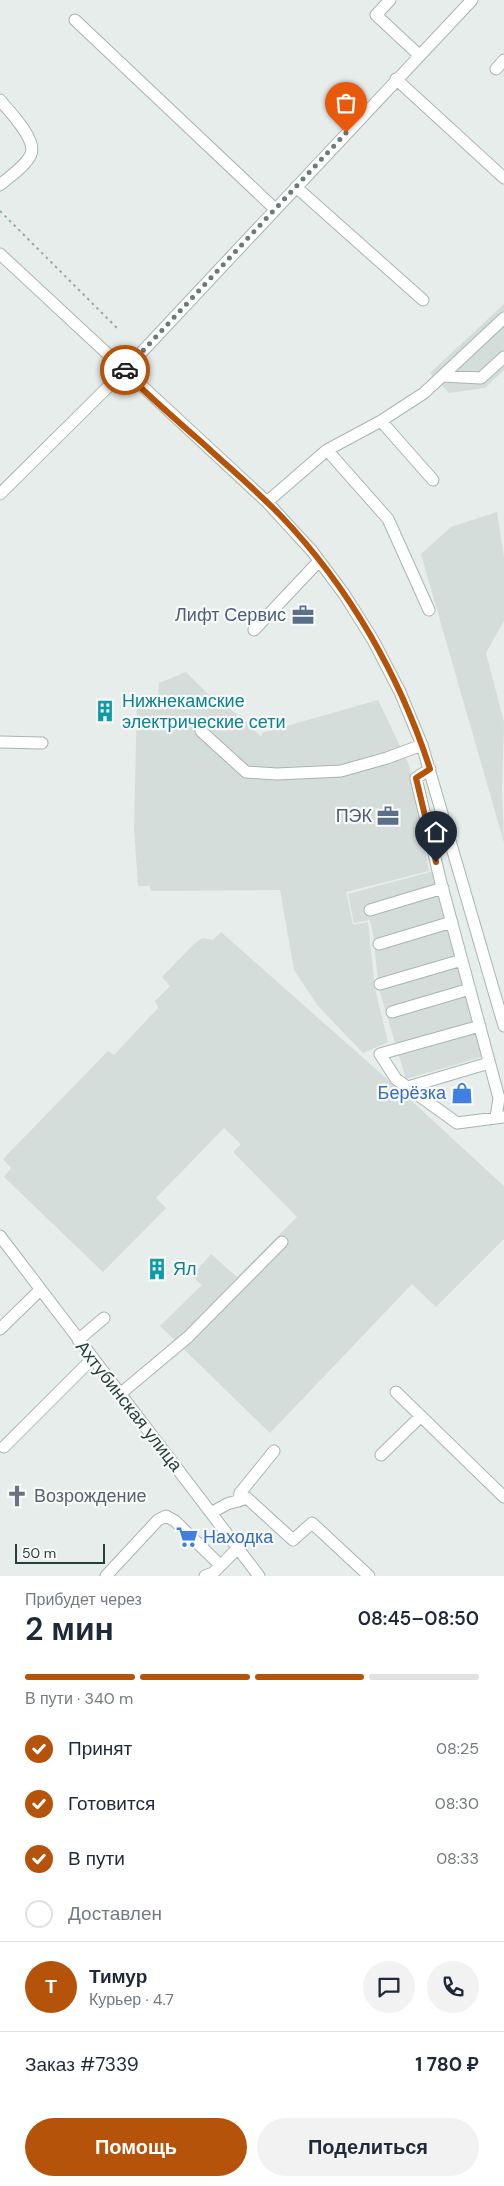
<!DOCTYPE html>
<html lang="ru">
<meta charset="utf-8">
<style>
:root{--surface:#fff;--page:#f2f2f3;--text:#1f2937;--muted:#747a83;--line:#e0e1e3;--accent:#b45309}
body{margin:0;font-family:"DM Sans",sans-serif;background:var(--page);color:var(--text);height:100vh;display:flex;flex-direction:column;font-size:19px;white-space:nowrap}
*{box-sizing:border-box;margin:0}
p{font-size:16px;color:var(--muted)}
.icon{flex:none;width:28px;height:28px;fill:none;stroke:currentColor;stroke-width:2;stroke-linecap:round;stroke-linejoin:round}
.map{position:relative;height:1576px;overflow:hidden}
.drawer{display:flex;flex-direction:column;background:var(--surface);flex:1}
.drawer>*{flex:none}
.scale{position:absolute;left:15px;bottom:12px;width:90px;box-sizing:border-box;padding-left:5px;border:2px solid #273e3a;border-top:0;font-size:14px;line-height:18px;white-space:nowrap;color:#273e3a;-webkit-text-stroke:4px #f7faf9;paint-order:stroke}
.pin{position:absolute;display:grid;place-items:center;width:42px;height:42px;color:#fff;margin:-51px -21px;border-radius:50% 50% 50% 0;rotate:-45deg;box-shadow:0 0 5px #0007}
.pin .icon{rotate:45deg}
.courier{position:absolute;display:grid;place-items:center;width:50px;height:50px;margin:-25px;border:4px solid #b45309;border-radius:50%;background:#fff;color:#222;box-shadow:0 1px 6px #0007}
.summary em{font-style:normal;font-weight:600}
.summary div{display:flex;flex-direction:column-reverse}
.summary{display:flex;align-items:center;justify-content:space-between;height:85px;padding:0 25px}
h1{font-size:32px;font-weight:600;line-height:38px}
.bar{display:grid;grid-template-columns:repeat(4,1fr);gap:8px 5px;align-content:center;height:60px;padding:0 25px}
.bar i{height:6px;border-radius:4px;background:var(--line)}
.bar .selected{background:var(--accent)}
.bar p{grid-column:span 4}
.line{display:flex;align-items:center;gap:12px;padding:0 25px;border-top:1px solid var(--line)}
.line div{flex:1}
.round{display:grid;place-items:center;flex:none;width:52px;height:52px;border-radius:26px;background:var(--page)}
ol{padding:0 25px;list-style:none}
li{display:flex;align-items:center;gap:15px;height:55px}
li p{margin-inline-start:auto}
li .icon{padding:5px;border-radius:50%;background:var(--accent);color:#fff;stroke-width:4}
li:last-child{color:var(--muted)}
li i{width:28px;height:28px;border:2px solid var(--line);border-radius:50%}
.button{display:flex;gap:10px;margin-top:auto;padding:10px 25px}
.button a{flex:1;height:58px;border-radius:30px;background:var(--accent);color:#fff;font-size:20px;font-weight:600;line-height:58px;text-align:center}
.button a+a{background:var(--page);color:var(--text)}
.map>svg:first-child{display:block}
</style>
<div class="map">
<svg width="504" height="1576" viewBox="0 0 504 1576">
<rect width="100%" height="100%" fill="#e6edeb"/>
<!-- built -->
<path fill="#d4ddda" d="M504 304V370L485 388 449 393 430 373Z
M497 512 504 557V621L486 653 504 722 502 790 504 843 421 554 451 527Z
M186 672 214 700 217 697 262 737V733L378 700 409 765 429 871 346 892 353 925 368 922 375 989 388 1042 363 1053 318 1006 294 970 280 890 151 891 150 886H138L134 827 137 703 157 704 159 683Z
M434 871 485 1056 406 1079 379 989 373 934 370 920 354 923 348 894Z
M221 932 405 1095 504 1186V1239L436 1307 412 1284 270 1433 160 1326 202 1285 192 1276 211 1254 237 1277 297 1217 233 1152 241 1144 224 1128 156 1198 166 1208 103 1272 4 1177 11 1168 3 1159 108 1051 114 1055 158 1008 155 1001 170 986 162 977 193 945 202 938 213 940Z"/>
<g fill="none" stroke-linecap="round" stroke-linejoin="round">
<!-- minor casing -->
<g stroke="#a9b5b2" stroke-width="13">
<path id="minor" d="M390 0 376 15 419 55
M75 20 275 209
M496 69 504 60
M396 79 504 178
M0 100C9 111 37 139 31 154 26 166 10 176 0 185
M296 187 423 300
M0 254 267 502 312 551 344 594 373 640 400 692 422 745 504 1026
M443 376 481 378 504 357
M381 421 433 480
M327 450 388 519 429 610
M0 494 124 371 472 0
M267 502 327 450 381 421 424 393 504 318
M254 630 319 561
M201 731 246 772 277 774 341 771 387 758 422 745
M0 742 42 743
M430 769 416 778 440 879 499 1098 496 1117
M370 910 443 888
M379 944 452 922
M380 984 462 960
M392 1012 470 989
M480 1026 380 1054 396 1079 457 1123 504 1117
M408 1087 489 1063
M0 1236 259 1576
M0 1329 40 1290
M78 1340 104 1318
M396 1392 504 1497
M120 1394 188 1337 282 1242
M4 1447 93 1358
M381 1455 421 1416
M239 1501 240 1493 274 1451
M211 1513 227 1504 247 1498 293 1540 312 1523 369 1576
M106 1576 158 1520 166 1516 175 1521 220 1565
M205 1576 213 1573 238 1548"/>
</g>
<!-- path -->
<path stroke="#8aaea6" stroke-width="2" stroke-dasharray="2.5 4" stroke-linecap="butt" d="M0 211 119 330"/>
<!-- minor -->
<use href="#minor" stroke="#fff" stroke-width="11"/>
</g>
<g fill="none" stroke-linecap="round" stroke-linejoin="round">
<!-- done -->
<path stroke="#6a7b78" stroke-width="5" stroke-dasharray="0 9" d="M125 370 346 133"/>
<!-- route -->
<path stroke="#b45309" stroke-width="6" d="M125 370C126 377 197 438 209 449 233 471 259 493 281 516 349 587 400 676 430 769L416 778 436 862"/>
</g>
<!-- icons -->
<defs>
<g id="office-bare" transform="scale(1.725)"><path d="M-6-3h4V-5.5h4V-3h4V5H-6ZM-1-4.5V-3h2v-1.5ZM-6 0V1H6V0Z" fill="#5c6f8a" stroke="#f7faf9" stroke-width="2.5" paint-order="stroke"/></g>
<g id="building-bare" transform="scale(1.725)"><path d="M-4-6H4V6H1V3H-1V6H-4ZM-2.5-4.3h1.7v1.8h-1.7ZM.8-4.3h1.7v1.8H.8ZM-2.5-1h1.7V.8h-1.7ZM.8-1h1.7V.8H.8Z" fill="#0f9aa8" stroke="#f7faf9" stroke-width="2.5" paint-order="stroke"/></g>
<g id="shop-bare" transform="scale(1.725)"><path d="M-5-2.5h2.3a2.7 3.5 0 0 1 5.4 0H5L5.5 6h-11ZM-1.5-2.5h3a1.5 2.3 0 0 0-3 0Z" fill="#3f7fe0" stroke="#f7faf9" stroke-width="2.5" paint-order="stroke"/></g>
<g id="church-bare" transform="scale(1.725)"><path d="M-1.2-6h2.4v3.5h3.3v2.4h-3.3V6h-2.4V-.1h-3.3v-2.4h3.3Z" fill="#6b7280" stroke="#f7faf9" stroke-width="2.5" paint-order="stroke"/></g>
<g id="supermarket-bare" transform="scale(1.725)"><path d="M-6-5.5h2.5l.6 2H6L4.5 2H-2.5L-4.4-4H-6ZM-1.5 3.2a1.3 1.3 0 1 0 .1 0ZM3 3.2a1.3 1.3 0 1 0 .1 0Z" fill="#3f7fe0" stroke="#f7faf9" stroke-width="2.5" paint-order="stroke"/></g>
</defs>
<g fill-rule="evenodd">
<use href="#office-bare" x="303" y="615"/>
<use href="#building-bare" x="105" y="711"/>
<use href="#office-bare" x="388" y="816"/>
<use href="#shop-bare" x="462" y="1093"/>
<use href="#building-bare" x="157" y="1269"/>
<use href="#church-bare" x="17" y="1496"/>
<use href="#supermarket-bare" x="187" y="1537"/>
</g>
<g text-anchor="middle" stroke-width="4.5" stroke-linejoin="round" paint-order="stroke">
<!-- service labels -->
<g font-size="18" fill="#4e5e75" stroke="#f7faf9" text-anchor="end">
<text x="286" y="621">Лифт Сервис</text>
<text x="372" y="822">ПЭК</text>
</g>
<!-- culture labels -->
<g font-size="18" fill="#0d838f" stroke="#f7faf9" text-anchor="start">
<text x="122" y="707">Нижнекамские<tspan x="122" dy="21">электрические сети</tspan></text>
<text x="173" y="1275">Ял</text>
</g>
<!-- shop labels -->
<g font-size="18" fill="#366cbe" stroke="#f7faf9" text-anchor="end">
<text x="446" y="1099">Берёзка</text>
<text x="203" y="1543" text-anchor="start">Находка</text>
</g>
<!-- street labels -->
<g font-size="18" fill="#273e3a" stroke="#f7faf9">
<text transform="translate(129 1406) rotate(52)" y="6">Ахтубинская улица</text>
</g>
<!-- worship labels -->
<g font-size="18" fill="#5b616d" stroke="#f7faf9" text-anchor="start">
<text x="34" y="1502">Возрождение</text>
</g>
</g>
</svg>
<div class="scale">50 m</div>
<div class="pin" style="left:346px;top:133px;background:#ea580c"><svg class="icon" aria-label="bag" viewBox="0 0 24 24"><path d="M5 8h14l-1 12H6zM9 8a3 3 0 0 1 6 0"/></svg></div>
<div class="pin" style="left:436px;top:862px;background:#1f2937"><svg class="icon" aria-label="home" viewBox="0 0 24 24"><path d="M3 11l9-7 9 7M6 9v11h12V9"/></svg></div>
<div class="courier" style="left:125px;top:370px"><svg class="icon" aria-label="car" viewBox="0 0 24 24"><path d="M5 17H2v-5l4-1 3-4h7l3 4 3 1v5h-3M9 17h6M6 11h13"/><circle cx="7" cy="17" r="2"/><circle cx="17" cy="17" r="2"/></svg></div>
</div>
<section class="drawer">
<div class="summary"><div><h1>2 мин</h1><p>Прибудет через</p></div><em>08:45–08:50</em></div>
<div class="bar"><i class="selected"></i><i class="selected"></i><i class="selected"></i><i></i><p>В пути · 340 m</p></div>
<ol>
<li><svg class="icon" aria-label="check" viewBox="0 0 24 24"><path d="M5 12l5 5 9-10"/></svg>Принят<p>08:25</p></li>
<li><svg class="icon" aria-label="check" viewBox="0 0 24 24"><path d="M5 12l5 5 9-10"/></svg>Готовится<p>08:30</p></li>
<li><svg class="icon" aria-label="check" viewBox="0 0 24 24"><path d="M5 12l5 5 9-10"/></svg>В пути<p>08:33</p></li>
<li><i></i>Доставлен</li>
</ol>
<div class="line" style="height:90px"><b class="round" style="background:var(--accent);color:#fff">Т</b><div><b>Тимур</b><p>Курьер · 4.7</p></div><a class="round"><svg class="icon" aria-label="chat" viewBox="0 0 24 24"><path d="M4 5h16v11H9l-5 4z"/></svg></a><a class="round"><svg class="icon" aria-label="phone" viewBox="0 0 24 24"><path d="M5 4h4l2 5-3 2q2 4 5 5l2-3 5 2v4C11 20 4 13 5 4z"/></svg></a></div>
<div class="line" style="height:65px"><div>Заказ #7339</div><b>1 780 ₽</b></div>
<div class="button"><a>Помощь</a><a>Поделиться</a></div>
</section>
